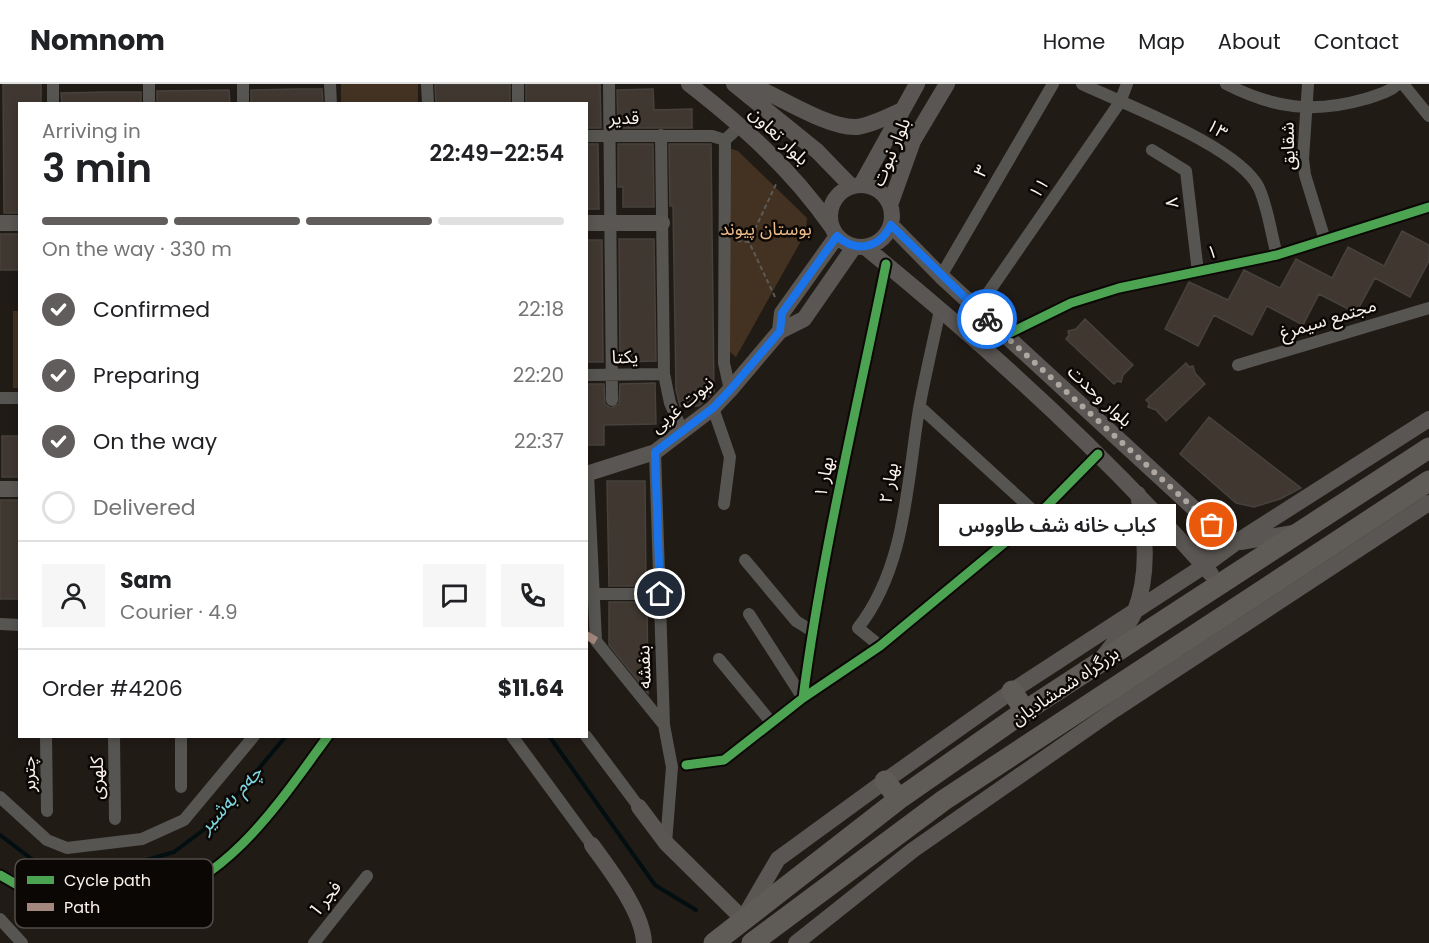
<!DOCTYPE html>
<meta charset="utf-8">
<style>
:root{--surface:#fff;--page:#f6f6f6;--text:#202124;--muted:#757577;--line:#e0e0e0;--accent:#605d5c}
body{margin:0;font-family:Poppins,"Noto Sans Arabic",sans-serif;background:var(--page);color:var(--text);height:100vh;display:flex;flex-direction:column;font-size:22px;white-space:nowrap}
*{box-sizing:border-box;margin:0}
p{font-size:20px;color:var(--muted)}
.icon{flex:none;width:33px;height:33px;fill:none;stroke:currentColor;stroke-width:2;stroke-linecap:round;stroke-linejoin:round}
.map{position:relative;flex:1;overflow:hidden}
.drawer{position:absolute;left:18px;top:18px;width:570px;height:636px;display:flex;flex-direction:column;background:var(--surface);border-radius:0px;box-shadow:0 3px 9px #0003}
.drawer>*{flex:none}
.pin{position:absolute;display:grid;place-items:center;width:51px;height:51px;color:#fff;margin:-26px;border:3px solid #fff;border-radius:50%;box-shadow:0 2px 6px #0007}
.courier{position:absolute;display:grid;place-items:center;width:60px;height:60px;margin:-30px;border:4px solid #1a73e8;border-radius:50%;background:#fff;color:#222;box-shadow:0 2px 8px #0007}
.bubble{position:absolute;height:42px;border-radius:0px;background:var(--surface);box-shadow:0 3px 9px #0003;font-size:20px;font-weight:600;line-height:42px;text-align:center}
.headline em{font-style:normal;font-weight:600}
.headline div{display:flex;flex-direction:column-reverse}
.headline{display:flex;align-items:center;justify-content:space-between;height:102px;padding:0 24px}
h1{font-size:39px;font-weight:600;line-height:45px}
.bar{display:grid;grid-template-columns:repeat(4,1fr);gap:9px 6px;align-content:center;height:72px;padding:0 24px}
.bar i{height:8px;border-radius:4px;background:var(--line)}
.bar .on{background:var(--accent)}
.bar p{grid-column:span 4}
.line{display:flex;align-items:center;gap:15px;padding:0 24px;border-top:2px solid var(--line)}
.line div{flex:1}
.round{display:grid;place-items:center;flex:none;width:63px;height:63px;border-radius:0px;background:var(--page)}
ol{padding:0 24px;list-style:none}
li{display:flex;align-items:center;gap:18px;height:66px}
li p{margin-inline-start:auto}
li .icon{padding:6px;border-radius:50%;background:var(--accent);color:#fff;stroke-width:4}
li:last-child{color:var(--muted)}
li i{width:33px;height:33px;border:3px solid var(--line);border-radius:50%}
header{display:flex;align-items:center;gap:36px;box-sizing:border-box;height:84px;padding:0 30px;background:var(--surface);border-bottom:2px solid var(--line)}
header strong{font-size:28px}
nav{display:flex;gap:33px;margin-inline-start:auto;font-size:21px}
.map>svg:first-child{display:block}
</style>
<header>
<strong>Nomnom</strong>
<nav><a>Home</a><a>Map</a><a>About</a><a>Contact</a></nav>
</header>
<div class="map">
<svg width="1429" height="859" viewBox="0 0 1429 859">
<rect width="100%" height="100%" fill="#211b16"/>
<!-- green -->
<path fill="#433221" d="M341 0H418V19H341Z
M729 64 738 67 807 134 806 148 736 273 730 268Z
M13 227H19V304H13Z"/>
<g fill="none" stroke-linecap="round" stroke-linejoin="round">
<!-- stream -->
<path stroke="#030e11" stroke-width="4" d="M549 652 655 801 696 826
M0 751 33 776 49 783 126 782 174 768 214 738 286 652"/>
</g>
<!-- building -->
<path fill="#3f3730" stroke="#47423d" stroke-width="1.5" d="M3 0H41V20H20V129H4Z
M435 0H510V20H436Z
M526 0H600L601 44H586V20H526Z
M297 5H322L323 20H251V6Z
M653 5 654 26 692 25V44H618L617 6Z
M229 6 230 20H157V7Z
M109 8H141V20H62L61 9Z
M586 60H598L599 125H586Z
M618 60H653L654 123H623V103H618Z
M669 60H711L714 308 699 322H680L676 306 673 122H670Z
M1402 147 1429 161V177L1410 213 1375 194 1356 229 1319 210 1303 241 1267 222 1252 251 1214 231 1198 262 1165 245 1189 198 1228 216 1244 186 1280 204 1296 175 1332 194 1348 163 1384 182Z
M0 150H20V186H0Z
M619 155H654L656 277 620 278Z
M586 156H602L603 278H586Z
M1085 235 1133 281 1123 291 1121 298 1117 297 1114 300 1066 255 1069 251 1068 247 1076 245Z
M1186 279 1189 283 1193 282 1195 289 1205 300 1166 337 1156 326 1148 323 1149 319 1146 316Z
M655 299 656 340 604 341V361H586V300H604L605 320 611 324 619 320 620 300Z
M1209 333 1301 404 1280 415 1254 423 1236 419 1180 370Z
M2 352H20V393H2Z
M607 397H645L646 502H609Z
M0 416H20V515H0Z
M609 518H647L648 609 609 561Z"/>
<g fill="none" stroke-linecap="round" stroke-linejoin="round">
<!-- path -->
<path stroke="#5d5b58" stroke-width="2" stroke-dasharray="4.5 3" stroke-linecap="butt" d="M737 157 749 158
M775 213 749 158 777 98"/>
<!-- street -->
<path stroke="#575552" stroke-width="12" d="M53 0V20
M243 0V20
M330 0 331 20
M427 0 428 20
M518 0V20
M609 0 612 316
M1082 0C1124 20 1240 63 1259 104 1268 124 1271 150 1277 171
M1226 0C1273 24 1313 30 1365 15 1377 11 1388 9 1398 0
M1308 0 1303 75 1305 91 1325 156
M1403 0 1429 32
M149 20V0
M661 51 664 290 670 319 682 346
M586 52H712L725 56
M1152 66 1186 87 1198 188
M941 192 1053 0
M977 225 1120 18 1127 0
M1006 251 1071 219 1119 204 1277 171 1429 123
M1238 281 1429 224
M586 291 664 290
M730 306 724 279 725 56 741 41
M0 314H20
M920 323 1038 431
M713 324 730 373 724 420
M655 368 664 641 672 683 666 759
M588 390 596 557 664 641
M745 476 796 537 812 547
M594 510H660
M749 530 803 614
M0 540 20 541
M880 562 858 544C906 483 907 398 919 325 925 292 933 259 940 226
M719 575 771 638
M803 614C822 468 857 324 886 180
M46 652 47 727
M114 652 115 735
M181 652V703
M512 652 592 761
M586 652 639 723
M686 681 724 676 803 614 880 562 1038 431 1098 370
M0 713 47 756 67 764 142 755 184 736 254 652
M0 791C46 818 58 823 112 820 124 819 138 820 149 817 230 796 281 716 328 652
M0 835 22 859
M314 859 367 792"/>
<!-- secondary -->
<path stroke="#595653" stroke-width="16" d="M689 0C743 42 792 86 831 142
M734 0 817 67 851 102
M749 0C777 11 828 45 857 43 872 41 887 33 900 27
M830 132a31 31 0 1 1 62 0a31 31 0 1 1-62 0Z
M861 101 917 0
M890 121 913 57 947 0
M0 139H20
M586 139H662
M891 141 941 192 1225 453 1242 458 1292 449
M865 163C987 262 1107 372 1211 490
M780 247 782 229 837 152
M586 390 655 368 713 324 730 306 780 247 804 235 854 163
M0 405H20
M1186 462 1197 466 1210 465 1214 456 1212 441
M1103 573C1113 559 1129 543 1135 527 1150 488 1145 449 1138 410
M639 723 666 759 743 835 778 775 885 697 1012 607 1204 482 1238 457 1429 335
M592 761C610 786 643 828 644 859
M796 859 913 766 1114 626 1429 419"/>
<!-- highway -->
<path stroke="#5f5b57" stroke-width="21" d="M1012 607 1025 627
M885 697 899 715
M714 859 899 715 1025 627 1429 364
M752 859 944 716 1429 397"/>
<!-- quiet -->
<path stroke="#a5887d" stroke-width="8" stroke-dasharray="15 8" stroke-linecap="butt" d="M586 551 596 557"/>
<!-- cycleway casing -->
<g stroke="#0b0704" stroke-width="13">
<path id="cycleway" d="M1006 251 1071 219 1119 204 1277 171 1429 123
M803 614C822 468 857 324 886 180
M686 681 724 676 803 614 880 562 1038 431 1098 370
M0 791C46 818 58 823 112 820 124 819 138 820 149 817 230 796 281 716 328 652"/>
</g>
<!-- cycleway -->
<use href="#cycleway" stroke="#4ca352" stroke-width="9"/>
</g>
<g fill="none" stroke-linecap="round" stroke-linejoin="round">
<!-- done -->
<path stroke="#aea7a0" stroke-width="6" stroke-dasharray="0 10.8" d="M987 235 1212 441"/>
<!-- route -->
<path stroke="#1a73e8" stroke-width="8" d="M660 510 655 368 713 324 730 306 780 247 782 229 837 152C856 169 879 165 891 141L987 235"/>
</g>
<g text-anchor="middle" stroke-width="5" stroke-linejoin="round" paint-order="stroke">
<!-- street labels -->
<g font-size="18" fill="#faf2eb" stroke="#0b0704">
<text transform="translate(624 34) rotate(-1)" y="6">قدیر</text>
<text transform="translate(1217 45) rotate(34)" y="6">۱۳</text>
<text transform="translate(779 52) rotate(44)" y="6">بلوار تعاون</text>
<text transform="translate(1288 62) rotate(-91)" y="6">شقایق</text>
<text transform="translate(891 68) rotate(-67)" y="6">بلوار نبوت</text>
<text transform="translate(981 87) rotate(-60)" y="6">۳</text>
<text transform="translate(1039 104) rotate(-55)" y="6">۱۱</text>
<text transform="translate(1172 119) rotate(-97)" y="6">۸</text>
<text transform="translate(1212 168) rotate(-12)" y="6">۱</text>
<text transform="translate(1328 235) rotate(-17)" y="6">مجتمع سیمرغ</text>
<text transform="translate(625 273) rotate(-1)" y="6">یکتا</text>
<text transform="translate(1100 312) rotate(43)" y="6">بلوار وحدت</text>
<text transform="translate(682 321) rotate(-40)" y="6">نبوت غربی</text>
<text transform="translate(824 393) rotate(-79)" y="6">بهار ۱</text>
<text transform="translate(889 399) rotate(-80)" y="6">بهار ۲</text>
<text transform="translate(644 583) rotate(-92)" y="6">بنفشه</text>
<text transform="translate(1065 602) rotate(-34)" y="6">بزرگراه شمشادیان</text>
<text transform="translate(29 690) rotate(-91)" y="6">چتربر</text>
<text transform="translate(97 694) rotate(-90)" y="6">کلهری</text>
<text transform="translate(326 814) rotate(-52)" y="6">فجر 1</text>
</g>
<!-- park labels -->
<g font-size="18" fill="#edbc8a" stroke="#0b0704">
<text x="766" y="151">بوستان پیوند</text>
</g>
<!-- water labels -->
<g font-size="20" font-style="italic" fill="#7dd5e1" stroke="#0b0704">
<text transform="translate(230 715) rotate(-47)" y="7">چەم بەشیر</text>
</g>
</g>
<!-- legend -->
<rect x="15" y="775" width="198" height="69" rx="9" fill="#0b0704" stroke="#534e49" stroke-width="1.5"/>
<rect x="27" y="792" width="27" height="8" fill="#4ca352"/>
<rect x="27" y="819" width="27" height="8" fill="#a5887d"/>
<g font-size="16" fill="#faf2eb">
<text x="64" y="802">Cycle path</text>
<text x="64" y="829">Path</text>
</g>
</svg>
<div class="pin" style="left:1212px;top:441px;background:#ea580c"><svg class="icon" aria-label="bag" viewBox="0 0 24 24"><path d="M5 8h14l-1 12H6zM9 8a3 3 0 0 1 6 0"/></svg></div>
<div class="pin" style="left:660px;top:510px;background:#1f2937"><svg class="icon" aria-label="home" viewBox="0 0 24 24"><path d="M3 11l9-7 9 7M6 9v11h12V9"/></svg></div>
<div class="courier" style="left:987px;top:235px"><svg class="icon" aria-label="bike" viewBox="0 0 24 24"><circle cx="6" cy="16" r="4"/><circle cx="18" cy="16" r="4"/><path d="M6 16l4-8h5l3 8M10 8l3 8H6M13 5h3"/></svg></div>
<div class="bubble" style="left:939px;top:420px;width:237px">کباب خانه شف طاووس</div>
<section class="drawer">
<div class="headline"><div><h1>3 min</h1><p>Arriving in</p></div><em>22:49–22:54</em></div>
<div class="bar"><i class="on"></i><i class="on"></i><i class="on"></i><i></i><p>On the way · 330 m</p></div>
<ol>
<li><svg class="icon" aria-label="check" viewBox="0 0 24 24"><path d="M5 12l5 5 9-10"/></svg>Confirmed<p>22:18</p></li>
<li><svg class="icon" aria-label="check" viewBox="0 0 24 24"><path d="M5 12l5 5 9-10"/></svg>Preparing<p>22:20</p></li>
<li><svg class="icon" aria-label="check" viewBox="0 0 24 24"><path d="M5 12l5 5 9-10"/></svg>On the way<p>22:37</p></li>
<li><i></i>Delivered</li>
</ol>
<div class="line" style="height:108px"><a class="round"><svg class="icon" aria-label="person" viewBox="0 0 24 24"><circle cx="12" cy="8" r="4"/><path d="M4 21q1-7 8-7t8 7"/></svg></a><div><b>Sam</b><p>Courier · 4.9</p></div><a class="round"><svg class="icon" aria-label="chat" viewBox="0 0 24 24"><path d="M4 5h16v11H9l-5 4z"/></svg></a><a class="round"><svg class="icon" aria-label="phone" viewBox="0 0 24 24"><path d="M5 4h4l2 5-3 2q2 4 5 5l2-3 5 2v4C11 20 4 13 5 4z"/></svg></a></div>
<div class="line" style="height:78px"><div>Order #4206</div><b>$11.64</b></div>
</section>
</div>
